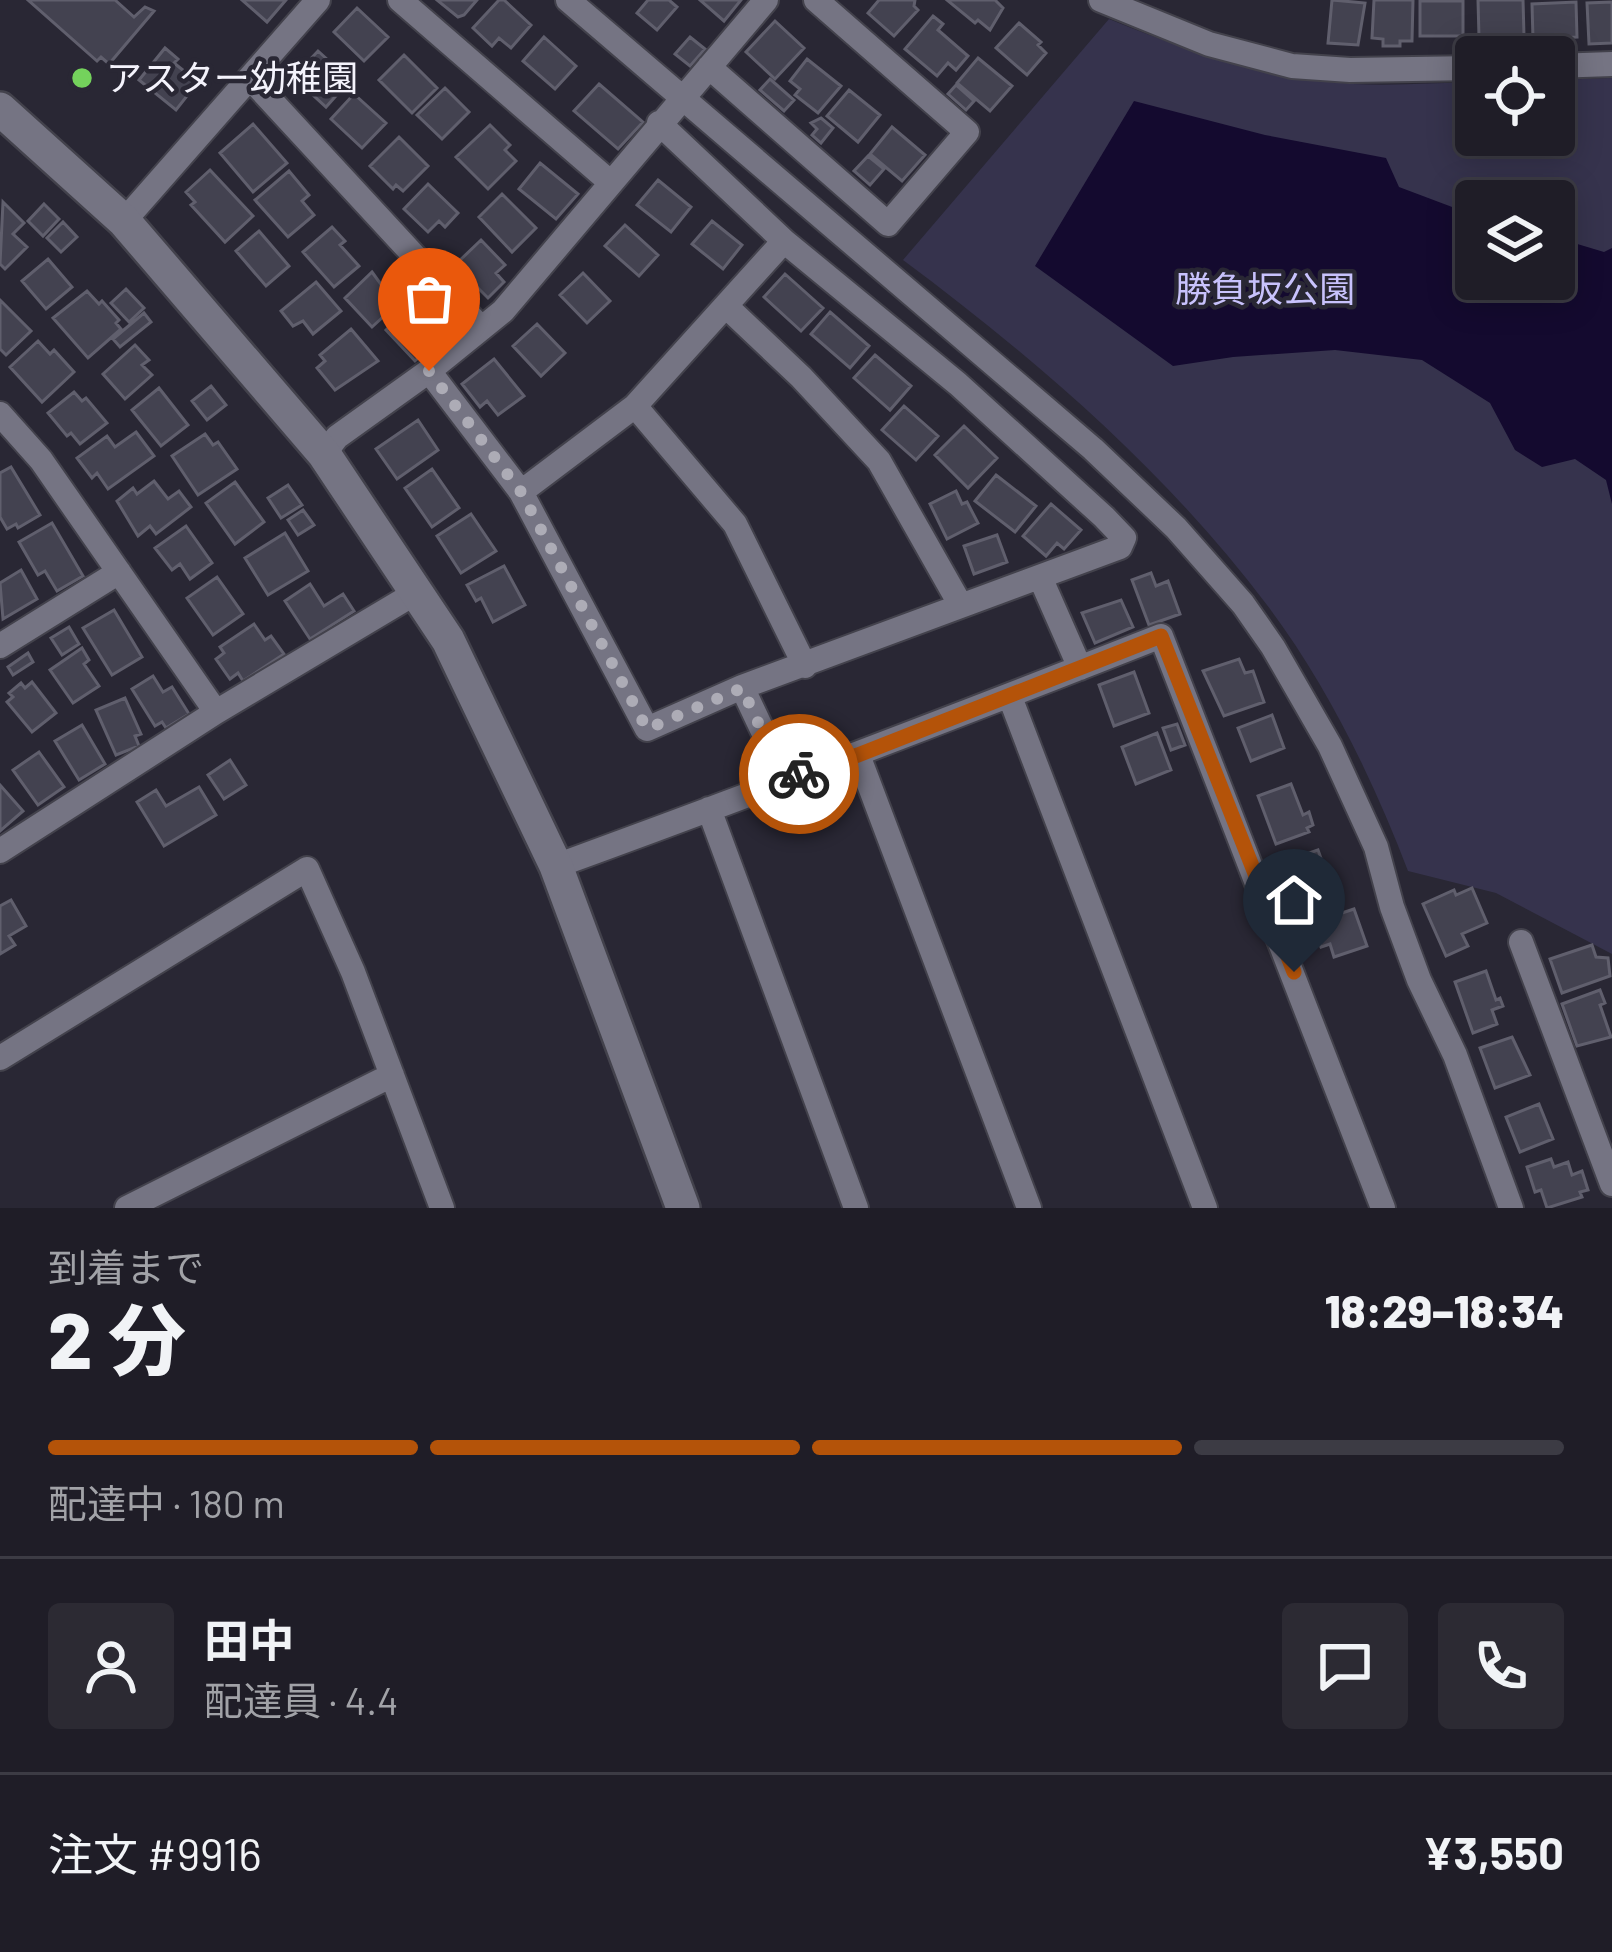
<!DOCTYPE html>
<html lang="ja">
<meta charset="utf-8">
<style>
:root{--surface:#1f1d27;--page:#2c2a33;--text:#f1f3f6;--muted:#a1a2a7;--line:#3c3b44;--accent:#b45309}
body{margin:0;font-family:Barlow,"Noto Sans JP",sans-serif;background:var(--page);color:var(--text);height:100vh;display:flex;flex-direction:column;font-size:45px;white-space:nowrap}
*{box-sizing:border-box;margin:0}
p{font-size:39px;color:var(--muted)}
.icon{flex:none;width:66px;height:66px;fill:none;stroke:currentColor;stroke-width:2;stroke-linecap:round;stroke-linejoin:round}
.map{position:relative;height:1208px;overflow:hidden}
.panel{display:flex;flex-direction:column;background:var(--surface);flex:1}
.panel>*{flex:none}
.fabs{position:absolute;left:1455px;top:36px;display:grid;gap:24px}
.fabs a{display:grid;place-items:center;width:120px;height:120px;border-radius:12px;background:var(--surface);box-shadow:0 6px 30px #0003,0 0 0 3px var(--line);font-size:60px}
.pin{position:absolute;display:grid;place-items:center;width:102px;height:102px;color:#fff;margin:-123px -51px;border-radius:50% 50% 50% 0;rotate:-45deg;box-shadow:0 0 12px #0007}
.pin .icon{rotate:45deg}
.courier{position:absolute;display:grid;place-items:center;width:120px;height:120px;margin:-60px;border:9px solid #b45309;border-radius:50%;background:#fff;color:#222;box-shadow:0 3px 15px #0007}
.overview em{font-style:normal;font-weight:800}
.overview div{display:flex;flex-direction:column-reverse}
.overview{display:flex;align-items:center;justify-content:space-between;height:204px;padding:0 48px}
h1{font-size:78px;font-weight:800;line-height:90px}
.bar{display:grid;grid-template-columns:repeat(4,1fr);gap:18px 12px;align-content:center;height:144px;padding:0 48px}
.bar i{height:15px;border-radius:9px;background:var(--line)}
.bar .selected{background:var(--accent)}
.bar p{grid-column:span 4}
.line{display:flex;align-items:center;gap:30px;padding:0 48px;border-top:3px solid var(--line)}
.line div{flex:1}
.round{display:grid;place-items:center;flex:none;width:126px;height:126px;border-radius:12px;background:var(--page)}
.map>svg:first-child{display:block}
</style>
<div class="map">
<svg width="1612" height="1208" viewBox="0 0 1612 1208">
<rect width="100%" height="100%" fill="#292734"/>
<!-- green -->
<path fill="#36334d" fill-rule="evenodd" d="M1109 19C1187 51 1268 79 1353 84 1394 86 1435 83 1476 82V135H1554V80L1612 78V954L1496 893 1408 871C1373 779 1326 683 1267 605 1166 471 1036 359 903 260ZM1476 201H1554V279H1476Z"/>
<!-- water -->
<path fill="#140a2f" d="M1134 101 1265 135 1386 158 1399 187 1476 216V279H1554V237L1604 252 1612 248V504L1606 480 1575 459 1542 467 1515 450 1490 403 1422 360 1335 350 1233 357 1173 366 1035 266Z"/>
<!-- building -->
<path fill="#434250" stroke="#605f6d" stroke-width="3" d="M28 0H115L134 17 145 7 154 11 109 64 101 57 97 61Z
M242 0H286L267 22Z
M437 0H477L464 15 458 17Z
M499 0H504L531 25 511 48 499 38 492 46 473 28Z
M648 0H669L677 7 657 30 637 13Z
M700 0H741L724 21Z
M879 0H915L914 6 918 10 894 36 868 13Z
M947 0H995L1003 8 990 30 978 20 975 23Z
M1332 0 1365 3 1358 45 1328 43Z
M1374 0H1413L1412 41H1400V46H1383V39L1372 38Z
M1478 0H1523L1524 36 1479 37Z
M1420 1H1463V36H1420Z
M1576 2 1577 37 1533 39 1532 4Z
M1612 2V43L1589 44 1587 3Z
M357 8 388 37 364 61 334 32Z
M933 16 943 24 938 30 968 56 956 70 948 63 937 76 905 49Z
M775 21 804 48 775 79 746 52Z
M1019 23 1041 42 1038 45 1046 53 1027 75 996 48Z
M544 37 576 66 555 89 523 61Z
M690 37 705 49 690 66 675 54Z
M165 48 178 59 174 63 198 82 176 110 139 80Z
M318 51 350 80 326 107 304 87 298 94 287 84Z
M404 55 437 88 412 113 379 80Z
M978 58 1012 86 990 111 957 83Z
M807 59 841 86 818 113 795 95 800 89 790 81Z
M770 79 794 100 784 111 760 90Z
M599 84 643 122 618 149 574 111Z
M956 85 974 101 966 110 948 94Z
M445 88 469 112 442 139 417 115Z
M849 90 880 115 858 142 827 116Z
M354 94 386 123 362 148 331 119Z
M821 118 833 128 821 143 812 135 817 129 811 123Z
M253 124 287 163 253 192 220 153Z
M490 125 510 145 505 150 516 161 488 189 456 157Z
M892 127 925 155 902 181 870 154Z
M399 137 428 166 403 191 396 185 393 189 370 166Z
M868 156 884 169 870 185 854 171Z
M540 163 578 194 556 219 519 189Z
M210 170 253 216 225 242 191 205 195 202 186 192Z
M289 171 309 195 302 201 314 215 288 237 255 200Z
M658 180 691 207 671 232 637 205Z
M428 184 458 213 445 227 439 221 428 232 404 209Z
M502 194 536 228 512 252 479 217Z
M3 202 24 223 13 234 27 247 5 269 0 264Z
M44 204 59 219 43 236 28 221Z
M712 221 742 245 723 269 692 244Z
M63 222 77 237 61 252 47 238Z
M625 225 658 255 639 276 605 246Z
M332 227 345 241 340 245 359 266 334 287 303 252Z
M259 231 289 266 266 286 236 251Z
M481 240 505 265 496 273 504 282 488 298 455 265Z
M48 259 72 287 46 309 22 281Z
M372 272 396 305 372 327 345 298Z
M583 273 610 301 587 323 560 295Z
M785 274 823 308 801 331 764 297Z
M316 282 341 311 313 334 303 321 293 326 281 311Z
M126 289 144 308 129 322 111 303Z
M87 291 99 304 102 301 119 320 116 323 121 329 88 358 53 318Z
M0 300 31 331 6 355 0 349Z
M411 306 441 337 415 361 386 330Z
M830 312 869 346 850 368 811 334Z
M144 313 151 322 120 347 113 339Z
M537 324 565 353 541 376 513 346Z
M351 329 378 361 335 390 317 368 325 361 320 355Z
M38 341 50 354 54 350 74 372 42 402 10 367Z
M135 345 149 360 142 365 152 375 125 399 103 374Z
M875 355 911 386 890 410 854 378Z
M494 359 524 396 498 415 487 401 480 407 462 384Z
M211 386 226 405 207 420 192 401Z
M159 388 188 425 161 446 132 410Z
M74 392 82 401 86 398 107 423 80 444 71 433 67 436 48 413Z
M904 406 938 436 916 460 882 430Z
M418 420 438 450 397 479 376 449Z
M964 426 997 458 968 488 935 455Z
M136 432 154 456 108 489 97 473 92 478 77 458 107 436 115 447Z
M205 434 213 445 218 442 237 469 198 495 172 456Z
M11 467 40 515 18 528 16 524 7 529 0 517V473Z
M432 469 459 508 432 527 405 488Z
M996 475 1036 506 1015 532 975 501Z
M154 481 168 499 179 491 191 507 156 534 150 526 138 536 117 501 133 488 137 494Z
M235 482 264 522 235 544 206 503Z
M288 485 302 505 281 518 268 498Z
M956 491 962 504 967 502 978 523 947 539 930 504Z
M1051 504 1081 530 1064 549 1057 543 1046 556 1023 536Z
M303 510 314 525 298 535 288 520Z
M471 514 496 551 461 573 437 536Z
M52 523 83 576 57 591 45 571 38 575 19 542Z
M186 526 212 563 190 579 180 564 172 570 155 548Z
M285 533 308 571 268 595 245 558Z
M997 535 1007 562 974 574 964 546Z
M504 566 525 605 493 622 481 598 476 601 467 585Z
M21 570 37 599 3 619 0 583Z
M1151 573 1156 586 1168 581 1180 614 1149 625 1132 580Z
M217 577 243 614 213 635 187 598Z
M310 584 324 606 343 594 354 611 310 639 285 601Z
M1121 600 1133 627 1095 643 1082 613Z
M114 610 142 657 112 675 83 628Z
M254 624 265 640 271 636 284 654 243 681 238 673 230 679 216 659 224 653 220 647Z
M69 627 79 644 62 655 51 638Z
M82 648 89 660 84 664 99 686 73 703 50 670Z
M28 653 33 662 13 675 8 667Z
M1239 659 1245 673 1253 671 1264 702 1224 716 1203 671Z
M1134 672 1149 713 1114 726 1099 685Z
M153 676 163 692 172 687 189 714 166 728 162 722 155 726 132 689Z
M32 682 56 713 32 732 7 702 13 697 9 693 21 683 25 688Z
M125 698 141 734 135 736 139 746 116 755 96 710Z
M1272 715 1284 748 1251 761 1238 728Z
M1177 724 1185 745 1171 750 1163 728Z
M82 725 105 764 79 780 55 741Z
M1157 733 1171 770 1136 784 1122 747Z
M39 752 64 787 38 805 13 770Z
M230 760 246 785 224 799 208 775Z
M1291 784 1303 815 1309 812 1313 825 1307 828 1309 832 1276 844 1258 796Z
M0 785 23 811 0 831Z
M199 787 216 815 164 846 137 802 156 790 166 806Z
M1318 850 1323 864 1318 866 1329 899 1309 905 1305 895 1293 899 1280 863Z
M1472 888 1487 923 1462 934 1468 946 1446 956 1423 904 1454 890 1456 895Z
M11 900 26 926 9 936 15 945 0 954V906Z
M1354 909 1367 946 1334 957 1330 944 1321 947 1312 923Z
M1592 945 1596 957 1608 958 1610 976 1562 993 1550 959Z
M1486 971 1496 1000 1500 998 1503 1006 1492 1010 1497 1024 1473 1033 1455 982Z
M1600 990 1605 1003 1600 1005 1611 1037 1577 1046 1562 1004Z
M1512 1037 1530 1075 1495 1088 1480 1048Z
M1539 1104 1553 1139 1520 1152 1506 1117Z
M1551 1159 1554 1167 1568 1162 1572 1175 1582 1171 1588 1190 1580 1192 1582 1197 1547 1208 1541 1190 1535 1192 1527 1167Z"/>
<g fill="none" stroke-linecap="round" stroke-linejoin="round">
<!-- street casing -->
<g stroke="#43424c" stroke-width="28">
<path id="street" d="M400 0 610 182
M568 0 1093 449 1176 528 1243 604 1273 647 1330 746 1376 847 1392 907 1419 980 1455 1055 1511 1208
M1101 0 1209 44 1292 66 1350 70 1476 68
M1554 66 1612 64
M709 67 888 224 967 132 816 0
M251 79 480 327
M124 221 318 0
M727 307 801 377 879 461 960 604
M429 371 521 492 647 729 742 687 1120 547 1124 538 1104 517 958 384 784 241 659 123
M635 406 735 524 805 666
M0 414 41 460 216 712
M324 454 337 437 429 371 503 311 766 0
M521 492 635 406 784 241
M1040 577 1080 668
M0 646 119 572
M742 687 785 778
M1010 697 1205 1208
M858 755 1029 1208
M709 809 856 1208
M0 851 216 712 417 592
M556 866C759 792 960 715 1161 636L1383 1208
M1521 942 1612 1184
M0 1058 307 869 353 972 442 1208
M127 1208 392 1075"/>
</g>
<!-- secondary casing -->
<g stroke="#43424c" stroke-width="38">
<path id="secondary" d="M0 109 124 221 324 454 448 640 556 866 683 1208"/>
</g>
<!-- street -->
<use href="#street" stroke="#757483" stroke-width="24"/>
<!-- secondary -->
<use href="#secondary" stroke="#757483" stroke-width="33"/>
</g>
<g fill="none" stroke-linecap="round" stroke-linejoin="round">
<!-- done -->
<path stroke="#adacb6" stroke-width="12" stroke-dasharray="0 21.6" d="M429 371 521 492 647 729 742 688 784 778 799 774"/>
<!-- route -->
<path stroke="#b45309" stroke-width="15" d="M799 774 858 755 1161 636 1294 972"/>
</g>
<!-- markers -->
<circle fill="#74d25c" stroke="#292734" stroke-width="4.5" cx="82" cy="78" r="12"/>
<g text-anchor="middle" stroke-width="9" stroke-linejoin="round" paint-order="stroke">
<!-- poi labels -->
<g font-size="36" fill="#f4f3fc" stroke="#292734" text-anchor="start">
<text x="106" y="91">アスター幼稚園</text>
</g>
<!-- park labels -->
<g font-size="36" fill="#c8c2fc" stroke="#292734">
<text x="1265" y="302">勝負坂公園</text>
</g>
</g>
</svg>
<div class="fabs">
<a><svg class="icon" aria-label="locate" viewBox="0 0 24 24"><circle cx="12" cy="12" r="6"/><path d="M12 2v4M12 18v4M2 12h4M18 12h4"/></svg></a>
<a><svg class="icon" aria-label="layers" viewBox="0 0 24 24"><path d="M12 4l9 5-9 5-9-5zM3 14l9 5 9-5"/></svg></a>
</div>
<div class="pin" style="left:429px;top:371px;background:#ea580c"><svg class="icon" aria-label="bag" viewBox="0 0 24 24"><path d="M5 8h14l-1 12H6zM9 8a3 3 0 0 1 6 0"/></svg></div>
<div class="pin" style="left:1294px;top:972px;background:#1f2937"><svg class="icon" aria-label="home" viewBox="0 0 24 24"><path d="M3 11l9-7 9 7M6 9v11h12V9"/></svg></div>
<div class="courier" style="left:799px;top:774px"><svg class="icon" aria-label="bike" viewBox="0 0 24 24"><circle cx="6" cy="16" r="4"/><circle cx="18" cy="16" r="4"/><path d="M6 16l4-8h5l3 8M10 8l3 8H6M13 5h3"/></svg></div>
</div>
<section class="panel">
<div class="overview"><div><h1>2 分</h1><p>到着まで</p></div><em>18:29–18:34</em></div>
<div class="bar"><i class="selected"></i><i class="selected"></i><i class="selected"></i><i></i><p>配達中 · 180 m</p></div>
<div class="line" style="height:216px"><a class="round"><svg class="icon" aria-label="person" viewBox="0 0 24 24"><circle cx="12" cy="8" r="4"/><path d="M4 21q1-7 8-7t8 7"/></svg></a><div><b>田中</b><p>配達員 · 4.4</p></div><a class="round"><svg class="icon" aria-label="chat" viewBox="0 0 24 24"><path d="M4 5h16v11H9l-5 4z"/></svg></a><a class="round"><svg class="icon" aria-label="phone" viewBox="0 0 24 24"><path d="M5 4h4l2 5-3 2q2 4 5 5l2-3 5 2v4C11 20 4 13 5 4z"/></svg></a></div>
<div class="line" style="height:156px"><div>注文 #9916</div><b>¥3,550</b></div>
</section>
